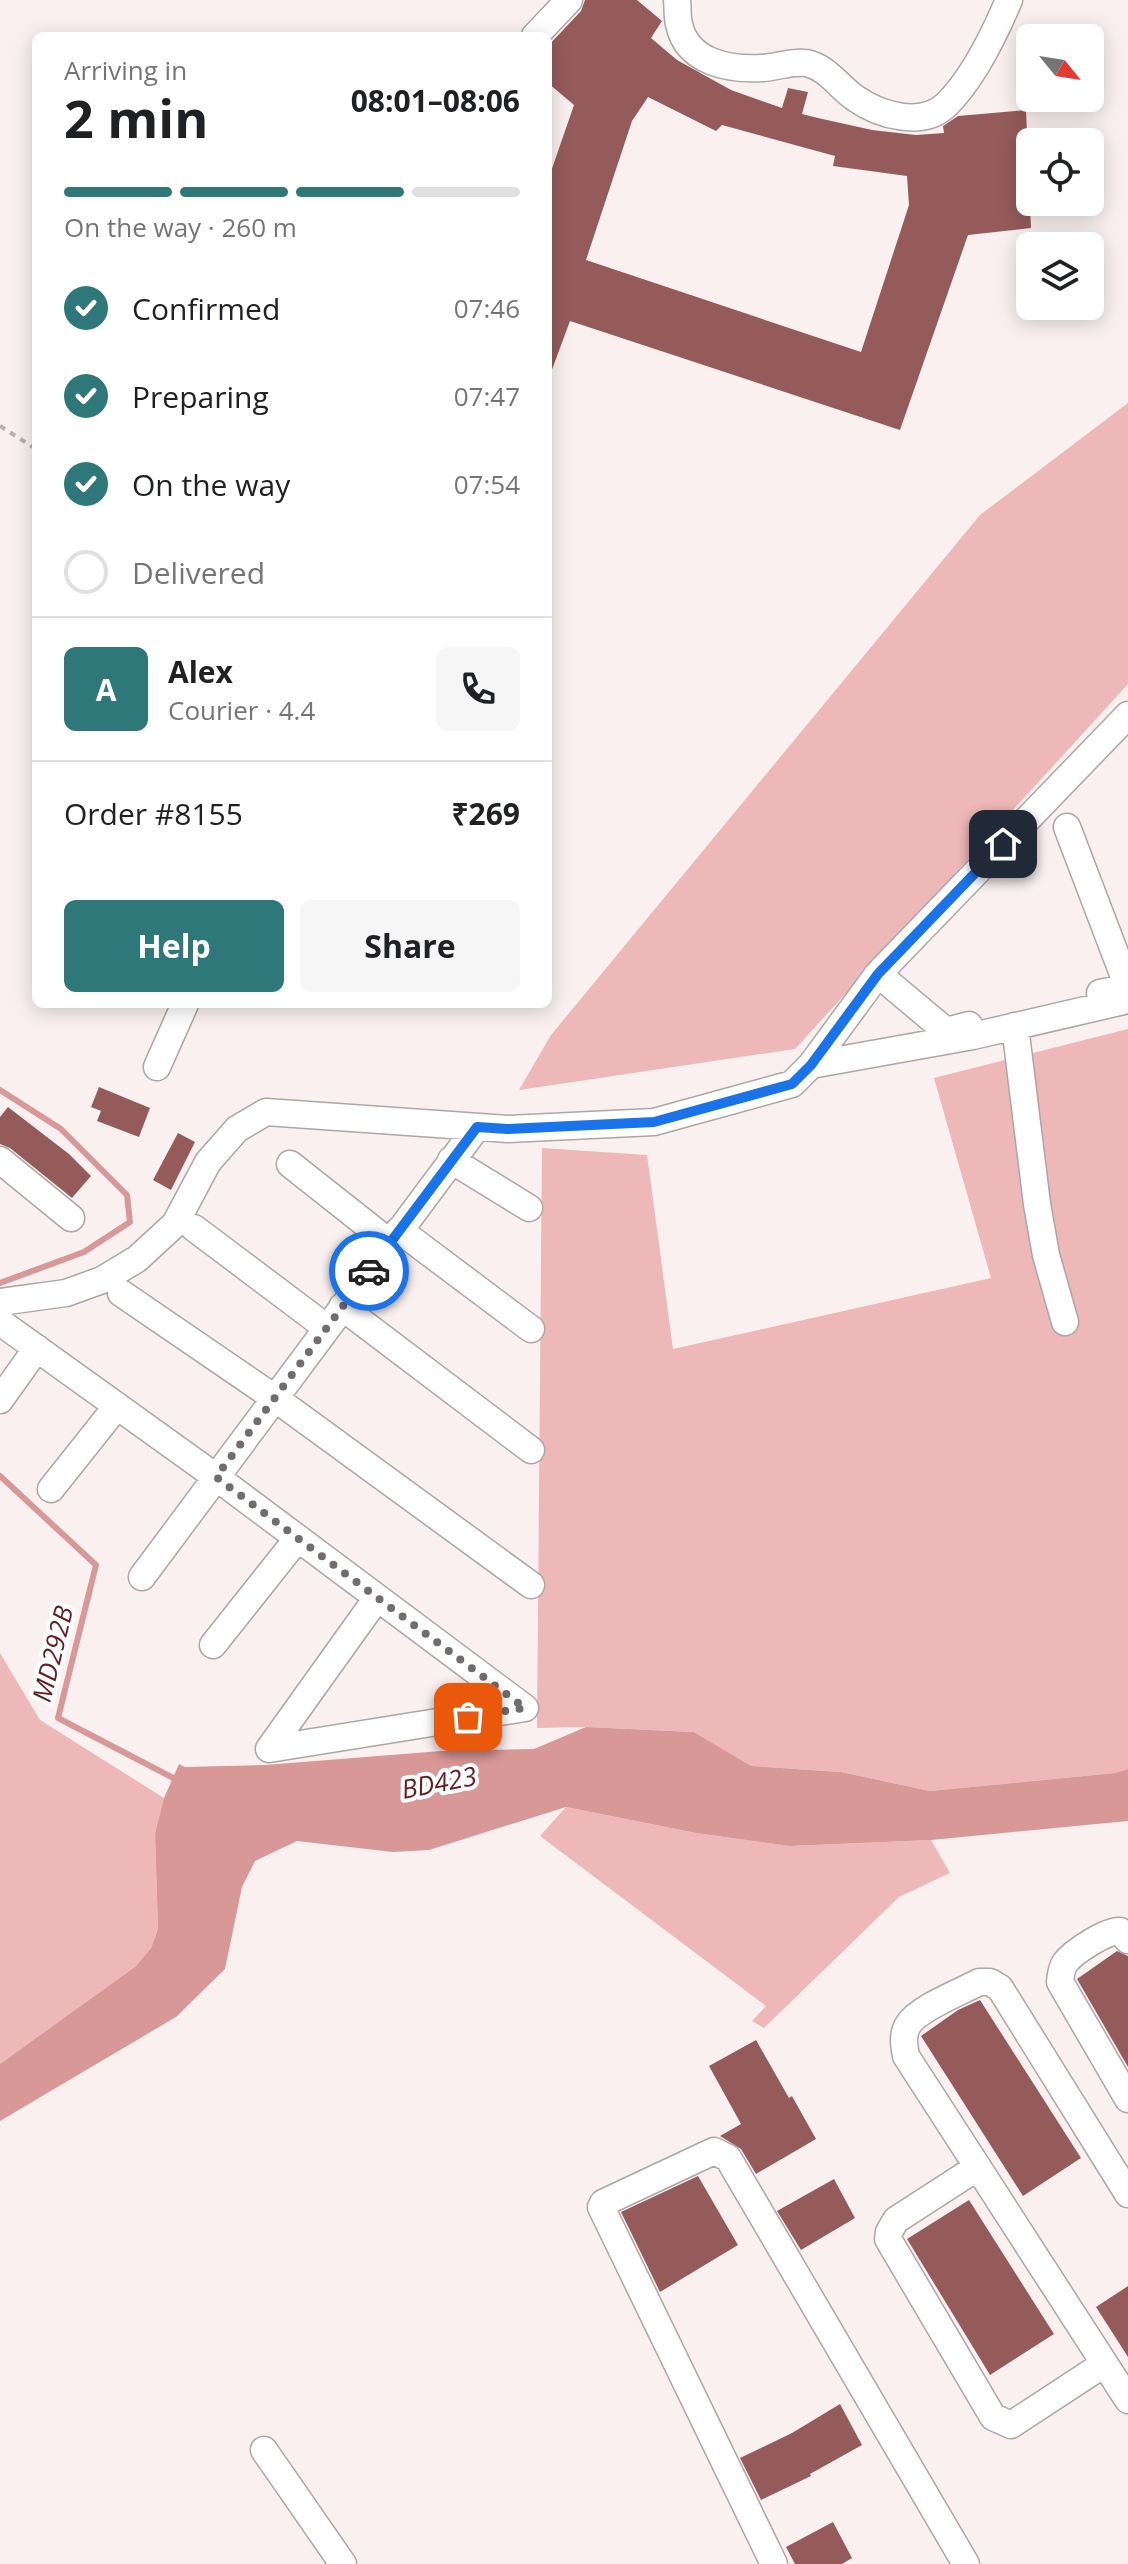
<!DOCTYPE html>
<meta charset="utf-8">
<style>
:root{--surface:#fff;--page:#f6f6f6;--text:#202124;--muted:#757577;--line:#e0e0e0;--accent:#2e7879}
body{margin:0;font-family:"Open Sans",sans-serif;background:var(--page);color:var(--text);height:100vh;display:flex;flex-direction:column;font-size:30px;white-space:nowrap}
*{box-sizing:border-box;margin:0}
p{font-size:26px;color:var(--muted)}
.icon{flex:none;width:44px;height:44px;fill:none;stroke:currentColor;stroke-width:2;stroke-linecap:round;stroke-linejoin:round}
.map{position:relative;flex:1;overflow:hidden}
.drawer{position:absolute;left:32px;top:32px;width:520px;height:976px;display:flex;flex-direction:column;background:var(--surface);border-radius:12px;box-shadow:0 4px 20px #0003}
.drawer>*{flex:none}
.needle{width:52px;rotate:120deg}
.tools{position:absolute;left:1016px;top:24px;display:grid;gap:16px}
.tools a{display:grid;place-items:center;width:88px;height:88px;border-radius:12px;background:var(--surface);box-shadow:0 4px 20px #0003;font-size:40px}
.pin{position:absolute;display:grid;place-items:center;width:68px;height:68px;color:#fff;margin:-34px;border-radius:16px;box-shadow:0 4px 12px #0006}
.courier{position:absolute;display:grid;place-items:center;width:80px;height:80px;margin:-40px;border:6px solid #1a73e8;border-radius:50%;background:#fff;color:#222;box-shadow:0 2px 10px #0007}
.summary em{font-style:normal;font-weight:700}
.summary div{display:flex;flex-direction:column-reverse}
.summary{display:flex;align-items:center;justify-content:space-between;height:136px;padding:0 32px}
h1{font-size:52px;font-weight:700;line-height:60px}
.bar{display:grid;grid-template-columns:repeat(4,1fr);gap:12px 8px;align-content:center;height:96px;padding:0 32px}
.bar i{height:10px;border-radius:6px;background:var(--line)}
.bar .selected{background:var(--accent)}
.bar p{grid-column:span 4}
.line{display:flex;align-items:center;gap:20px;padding:0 32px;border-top:2px solid var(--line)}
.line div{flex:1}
.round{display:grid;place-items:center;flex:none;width:84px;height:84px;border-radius:12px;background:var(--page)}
ol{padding:0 32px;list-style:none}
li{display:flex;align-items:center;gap:24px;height:88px}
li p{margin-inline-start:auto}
li .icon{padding:8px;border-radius:50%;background:var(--accent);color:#fff;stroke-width:4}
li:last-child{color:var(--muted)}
li i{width:44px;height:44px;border:4px solid var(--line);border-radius:50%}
.cta{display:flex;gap:16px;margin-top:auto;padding:16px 32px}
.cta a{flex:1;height:92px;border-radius:12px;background:var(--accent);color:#fff;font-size:32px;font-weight:700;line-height:92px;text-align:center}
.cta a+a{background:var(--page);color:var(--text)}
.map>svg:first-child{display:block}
</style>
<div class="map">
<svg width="1128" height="2564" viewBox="0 0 1128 2564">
<rect width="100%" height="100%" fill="#faf0f0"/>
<!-- green -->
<path fill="#edb8b7" d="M1128 403V684L795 1049 519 1090 551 1035 980 515Z
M1128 1029V1769L1115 1773 930 1791 841 1772 750 1766 694 1732 586 1727 537 1728 542 1148 647 1155 673 1349 991 1278 934 1078Z
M0 1653 40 1720 164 1798 155 1833 158 1929 151 1948 136 1966 0 2064Z
M566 1807 696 1833 790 1846 931 1840 950 1873 899 1897 764 2028 752 2021 766 2006 540 1836Z"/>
<!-- water -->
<path fill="#d89897" d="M586 1727 694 1732 751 1766 841 1772 930 1791 1115 1773 1128 1769V1821L931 1840 790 1846 696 1833 566 1807 429 1850 393 1852 297 1841 255 1861 242 1887 225 1969 176 2017 0 2121V2064L136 1966 151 1948 158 1929 155 1833 164 1798 179 1764 185 1767 265 1765 441 1751 534 1749Z"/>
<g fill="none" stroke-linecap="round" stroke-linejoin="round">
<!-- stream -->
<path stroke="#d89897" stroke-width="6" d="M0 1090 61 1129 127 1195 130 1222 84 1252 0 1283
M0 1476 96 1565 58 1718 179 1781"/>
</g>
<!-- building -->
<path fill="#955b5b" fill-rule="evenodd" d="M585 0H637L662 21 651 38 677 60 731 90 782 108 788 88 808 92 802 114 818 118 872 130 916 135 944 133 943 126 958 116 1026 110 1031 228 968 235 900 430 570 321 550 375 548 374V180L574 105 548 83V46L581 11ZM648 97 716 131 722 125 835 156 833 166 907 176 909 205 861 352 586 260 632 121Z
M99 1087 150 1108 139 1137 97 1121 101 1111 91 1107Z
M8 1107 69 1154 91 1176 72 1198 10 1148 0 1144V1117Z
M178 1133 195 1142 171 1190 153 1180Z
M1117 1951 1128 1956V2067L1077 1979Z
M980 2000 1081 2158 1023 2196 921 2036 958 2010Z
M756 2040 789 2098 792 2096 816 2139 756 2174 741 2149 720 2136 741 2124 709 2066Z
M698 2176 738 2245 660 2292 621 2212Z
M834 2179 855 2218 801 2250 777 2211Z
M969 2200 1054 2334 990 2375 907 2239Z
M1128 2286V2357L1096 2307Z
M840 2404 862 2445 810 2474 811 2476 761 2500 740 2458 792 2433Z
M833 2522 852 2558 842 2564H795L786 2547Z"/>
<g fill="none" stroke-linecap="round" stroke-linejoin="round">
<!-- minor casing -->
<g stroke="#aea5a5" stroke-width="29">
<path id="minor" d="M677 0C678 8 677 17 679 24 687 63 730 70 763 68 777 67 792 61 806 63 827 67 839 87 855 98 879 115 922 128 946 105 972 80 995 33 1009 0
M535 36 569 0
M1067 827 1128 987 1100 993
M878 974 946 1031 969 1025
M1015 1026 1037 1204 1046 1255 1065 1322
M811 1065 878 974 1128 715
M157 1067 185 1004
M0 1160 71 1218
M451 1160 529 1208
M290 1164 390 1243
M194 1228 327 1328
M399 1230 531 1329
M121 1293 276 1399 531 1585
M0 1302 66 1293 102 1280 137 1259 175 1224 208 1162 237 1129 266 1112 508 1129 654 1122 792 1084 811 1065 973 1036 1128 1000
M342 1307 531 1450
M0 1322 216 1477 525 1708 269 1749 377 1598
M0 1400 37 1348
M51 1489 117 1406
M142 1577 477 1127
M213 1645 298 1538
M1128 1940 1120 1931C1107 1930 1073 1952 1065 1963 1061 1969 1061 1975 1060 1982L1128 2099
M978 2167 896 2220 889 2232 888 2239 993 2417 1011 2425 1104 2364
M1128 2194 1000 1988 990 1982H979C961 1992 918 2008 908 2025 902 2035 904 2045 906 2056L1128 2400
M264 2450 343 2564
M774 2564 601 2207 603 2203 714 2151 728 2158 966 2564"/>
</g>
<!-- path -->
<path stroke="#b8b0b0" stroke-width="4" stroke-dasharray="6 6" stroke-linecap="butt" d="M0 426 36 449"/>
<!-- minor -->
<use href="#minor" stroke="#fff" stroke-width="26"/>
</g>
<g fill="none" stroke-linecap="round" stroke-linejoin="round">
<!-- done -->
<path stroke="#726d6d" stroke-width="8" stroke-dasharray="0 14.4" d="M369 1271 216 1477 525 1708 468 1717"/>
<!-- route -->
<path stroke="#1a73e8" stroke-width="10" d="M369 1271 477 1127 508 1129 654 1122 792 1084 811 1065 878 974 1003 844"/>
</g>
<g text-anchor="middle" stroke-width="8" stroke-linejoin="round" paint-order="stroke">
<!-- water labels -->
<g font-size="26" font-style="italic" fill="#681d23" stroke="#fff">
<text transform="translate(53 1654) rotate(-76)" y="9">MD292B</text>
<text transform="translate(439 1783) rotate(-11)" y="9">BD423</text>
</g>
</g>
</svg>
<div class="tools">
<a><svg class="needle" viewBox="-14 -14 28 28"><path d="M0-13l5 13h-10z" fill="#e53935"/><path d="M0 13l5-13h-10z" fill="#757577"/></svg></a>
<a><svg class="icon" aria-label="locate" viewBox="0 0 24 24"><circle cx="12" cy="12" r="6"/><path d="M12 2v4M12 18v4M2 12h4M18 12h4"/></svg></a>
<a><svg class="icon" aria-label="layers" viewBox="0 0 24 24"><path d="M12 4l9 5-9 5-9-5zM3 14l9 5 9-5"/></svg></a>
</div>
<div class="pin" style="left:468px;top:1717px;background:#ea580c"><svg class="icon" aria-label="bag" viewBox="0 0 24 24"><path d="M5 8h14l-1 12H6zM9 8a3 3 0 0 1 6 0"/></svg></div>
<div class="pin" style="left:1003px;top:844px;background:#1f2937"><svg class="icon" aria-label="home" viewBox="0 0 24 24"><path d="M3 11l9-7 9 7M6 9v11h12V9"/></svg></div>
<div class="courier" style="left:369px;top:1271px"><svg class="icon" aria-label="car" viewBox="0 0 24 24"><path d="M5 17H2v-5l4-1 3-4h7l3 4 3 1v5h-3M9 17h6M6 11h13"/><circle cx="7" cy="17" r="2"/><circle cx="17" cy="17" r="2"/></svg></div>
<section class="drawer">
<div class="summary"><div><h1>2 min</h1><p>Arriving in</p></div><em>08:01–08:06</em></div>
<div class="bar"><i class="selected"></i><i class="selected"></i><i class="selected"></i><i></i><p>On the way · 260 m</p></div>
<ol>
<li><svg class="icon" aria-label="check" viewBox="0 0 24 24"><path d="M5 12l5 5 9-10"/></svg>Confirmed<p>07:46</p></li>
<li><svg class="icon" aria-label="check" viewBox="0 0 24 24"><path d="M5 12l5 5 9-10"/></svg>Preparing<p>07:47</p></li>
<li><svg class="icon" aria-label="check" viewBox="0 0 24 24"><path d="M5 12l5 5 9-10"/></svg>On the way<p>07:54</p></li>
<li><i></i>Delivered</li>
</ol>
<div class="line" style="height:144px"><b class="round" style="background:var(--accent);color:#fff">A</b><div><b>Alex</b><p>Courier · 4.4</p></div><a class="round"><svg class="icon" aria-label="phone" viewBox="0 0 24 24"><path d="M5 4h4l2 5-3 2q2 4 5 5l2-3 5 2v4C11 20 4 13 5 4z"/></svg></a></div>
<div class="line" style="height:104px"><div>Order #8155</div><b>₹269</b></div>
<div class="cta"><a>Help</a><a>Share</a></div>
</section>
</div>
